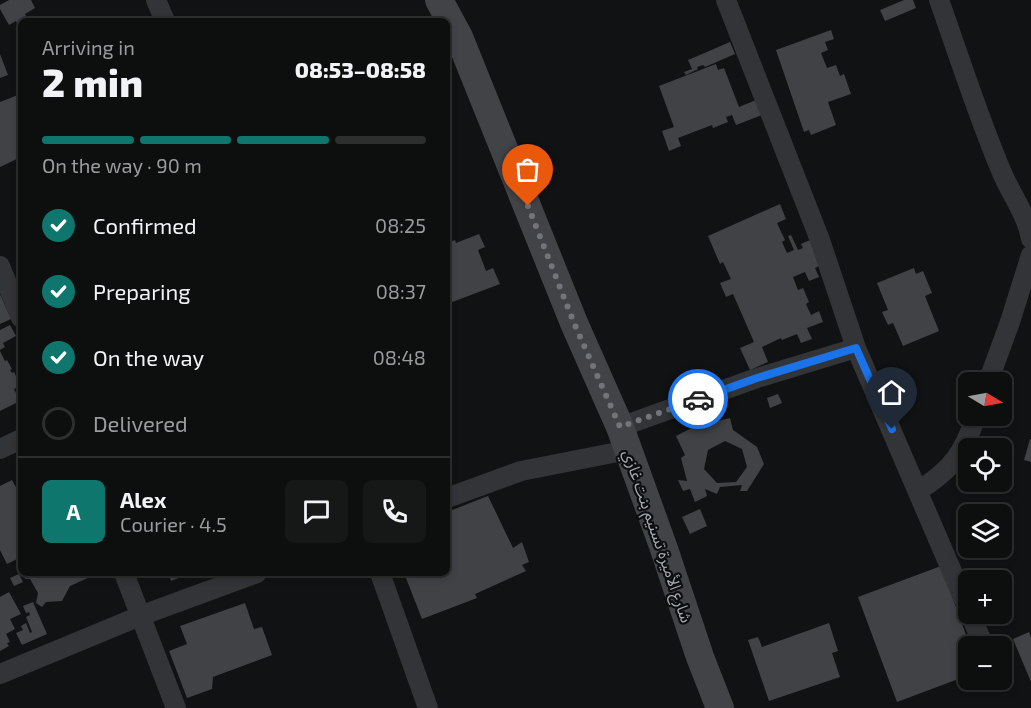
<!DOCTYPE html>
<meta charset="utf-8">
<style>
:root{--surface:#0d0e0e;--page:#161717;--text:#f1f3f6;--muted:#9a9c9e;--line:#2d2e2e;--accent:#0f766e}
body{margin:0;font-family:"Exo 2","Noto Sans Arabic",sans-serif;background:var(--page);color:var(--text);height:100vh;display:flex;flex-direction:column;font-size:22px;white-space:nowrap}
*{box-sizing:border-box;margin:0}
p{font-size:20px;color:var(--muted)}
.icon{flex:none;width:33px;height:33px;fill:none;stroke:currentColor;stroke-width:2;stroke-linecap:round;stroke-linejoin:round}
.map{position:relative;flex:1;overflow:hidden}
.details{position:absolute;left:18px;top:18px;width:432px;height:558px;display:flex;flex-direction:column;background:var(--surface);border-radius:9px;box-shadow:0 3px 9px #0003,0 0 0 2px var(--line)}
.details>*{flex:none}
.needle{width:39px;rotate:100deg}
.buttons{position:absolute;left:958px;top:372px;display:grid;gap:12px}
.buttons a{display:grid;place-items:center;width:54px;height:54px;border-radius:9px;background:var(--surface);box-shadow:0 3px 9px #0003,0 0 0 2px var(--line);font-size:30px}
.pin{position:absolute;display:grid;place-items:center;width:51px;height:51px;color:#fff;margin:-62px -26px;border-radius:50% 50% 50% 0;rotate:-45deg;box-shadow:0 0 6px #0007}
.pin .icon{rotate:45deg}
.courier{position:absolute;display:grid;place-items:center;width:60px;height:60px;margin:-30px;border:4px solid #1a73e8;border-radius:50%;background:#fff;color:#222;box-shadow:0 2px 8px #0007}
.headline em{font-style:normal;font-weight:800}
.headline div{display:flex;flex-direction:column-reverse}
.headline{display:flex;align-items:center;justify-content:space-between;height:102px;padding:0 24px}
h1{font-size:39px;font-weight:800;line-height:45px}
.bar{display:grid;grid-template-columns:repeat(4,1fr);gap:9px 6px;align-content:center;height:72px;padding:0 24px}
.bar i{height:8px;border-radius:4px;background:var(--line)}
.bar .on{background:var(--accent)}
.bar p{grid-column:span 4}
.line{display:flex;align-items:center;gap:15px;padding:0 24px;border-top:2px solid var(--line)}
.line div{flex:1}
.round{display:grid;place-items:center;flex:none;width:63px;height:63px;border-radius:9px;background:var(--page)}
ol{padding:0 24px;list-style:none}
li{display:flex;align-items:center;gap:18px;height:66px}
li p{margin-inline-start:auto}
li .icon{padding:6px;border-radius:50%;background:var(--accent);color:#fff;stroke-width:4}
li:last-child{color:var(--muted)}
li i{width:33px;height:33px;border:3px solid var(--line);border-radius:50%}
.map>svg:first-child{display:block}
</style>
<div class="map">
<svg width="1031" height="708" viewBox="0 0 1031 708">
<rect width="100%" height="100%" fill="#111213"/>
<!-- building -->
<path fill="#404246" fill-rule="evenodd" d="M9 0H31L35 8 25 14 28 20 21 21 18 26 16 21 9 25 0 9V5Z
M904 0H913L916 8 885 21 880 10Z
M831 30 834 39 825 42 828 50 821 53 827 68 836 65 840 76 844 74 851 94 828 102 836 125 811 135 809 130 804 132 776 50Z
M730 42 735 54 705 67 703 65 697 67 698 69 686 75 684 72 692 69 688 60Z
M0 54 8 75 0 78Z
M716 64 718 70 724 68 739 107 756 100 762 115 736 125 732 115 726 117 728 122 713 128 712 125 678 138 681 146 669 151 662 131 674 127 659 86Z
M18 95 21 101V157L0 167V102Z
M780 204 786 219 777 223 785 240 782 242 787 253 794 250 788 236 791 235 798 250 803 248 801 244 817 237 821 265 815 268 819 277 809 281 805 272 793 277 798 290 803 288 809 302 806 304 811 315 819 311 823 322 807 328 812 339 801 343 797 334 782 340 781 338 762 347 768 362 750 370 740 348 754 342 733 294 726 297 720 283 731 279 723 262 720 264 708 236Z
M479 234 485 247 478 250 486 271 493 268 500 284 447 304V243L455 240 456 243Z
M914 268 916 274 923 271 932 293 925 296 939 331 903 346 893 323 888 325 882 312 888 310 877 283Z
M0 294 11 319 0 324Z
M10 325 16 336 3 343 5 347 0 350V330Z
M0 351 5 361 7 360 12 369 10 370 12 373 14 372 21 386 14 389 20 401 0 411Z
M778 394 782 403 770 408 767 398Z
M713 417 714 422 730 418 733 430 757 447 764 464 747 491H740L742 485 720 487 717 494 705 489 707 496 695 502 690 489 683 491 678 480 687 481 681 458 685 455 676 436ZM725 441 742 449 747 467 736 482 717 483 704 469 708 450Z
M1030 439H1031V462L1024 460Z
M12 480 18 491 21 490V557L7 564 0 550V486Z
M488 496 513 548 522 542 529 562 522 565 526 571 475 594 477 598 422 619 404 573H447V512Z
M700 509 707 526 690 534 682 517Z
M941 566 970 646 969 675 897 702 858 597Z
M24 573H99L70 586 62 601 46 602 42 607 36 603 38 593 30 579H25Z
M168 573H191L171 581Z
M19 574 23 582 14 586 10 578Z
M9 592 21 614 10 619 15 629 6 634 10 642 7 643 9 646 0 651V597Z
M33 602 47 634 22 645 16 633 23 630 21 626 26 623 30 633 32 632 26 617 30 615 29 612 26 613 23 606Z
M245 603 254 629 262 627 272 655 213 677 212 689 187 698 169 651 187 644 180 626Z
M829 623 838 651 832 653 840 677 769 701 748 640 758 637 762 647Z
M1029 632 1031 637V682L1013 639Z"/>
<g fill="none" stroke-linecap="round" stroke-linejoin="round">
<!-- street -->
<path stroke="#333437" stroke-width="20" d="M156 0 165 21
M726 0 820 240 856 348 969 611
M939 0C959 56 977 113 1000 168 1009 192 1027 214 1031 239
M0 266 21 318
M988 382 1010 322 1031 255
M620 427 757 378 856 348
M0 449 21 439
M919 490C952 470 964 452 976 416
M447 498 521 471 628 450
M124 573 176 708
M380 573 428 708
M970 614 984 646
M0 674 140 616 257 573"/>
<!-- secondary -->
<path stroke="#414347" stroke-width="28" d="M439 0 459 37 574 323 620 427 663 546 700 657 720 708"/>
</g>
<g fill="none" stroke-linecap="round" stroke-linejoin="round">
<!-- done -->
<path stroke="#71757a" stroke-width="6" stroke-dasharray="0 10.8" d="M528 206 574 323 620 427 698 399"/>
<!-- route -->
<path stroke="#1a73e8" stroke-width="8" d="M698 399 757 378 856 348 892 429"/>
</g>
<g text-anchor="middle" stroke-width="4.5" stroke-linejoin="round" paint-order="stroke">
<!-- street labels -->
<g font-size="16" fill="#a4aab2" stroke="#0c0d0e">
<text transform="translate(658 536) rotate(71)" y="6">شارع الأميرة تسنيم بنت غازي</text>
</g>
</g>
</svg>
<div class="buttons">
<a><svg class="needle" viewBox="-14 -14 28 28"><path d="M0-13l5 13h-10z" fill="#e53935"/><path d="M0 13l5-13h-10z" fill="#9a9c9e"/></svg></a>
<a><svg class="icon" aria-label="locate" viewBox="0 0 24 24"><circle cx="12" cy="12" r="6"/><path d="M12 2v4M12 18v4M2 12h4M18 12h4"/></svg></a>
<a><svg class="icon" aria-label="layers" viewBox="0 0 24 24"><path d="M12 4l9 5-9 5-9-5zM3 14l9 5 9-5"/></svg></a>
<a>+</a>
<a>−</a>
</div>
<div class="pin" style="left:528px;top:206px;background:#ea580c"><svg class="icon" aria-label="bag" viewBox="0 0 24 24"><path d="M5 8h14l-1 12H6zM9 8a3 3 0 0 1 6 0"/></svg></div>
<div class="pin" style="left:892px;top:429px;background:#1f2937"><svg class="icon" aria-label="home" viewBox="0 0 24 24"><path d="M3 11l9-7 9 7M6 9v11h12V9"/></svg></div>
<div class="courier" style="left:698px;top:399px"><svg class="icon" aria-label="car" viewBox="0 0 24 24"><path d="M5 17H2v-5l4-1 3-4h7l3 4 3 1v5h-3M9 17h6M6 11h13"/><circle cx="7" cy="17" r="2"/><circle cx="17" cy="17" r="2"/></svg></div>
<section class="details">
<div class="headline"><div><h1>2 min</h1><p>Arriving in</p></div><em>08:53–08:58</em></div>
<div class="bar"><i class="on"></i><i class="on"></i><i class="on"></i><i></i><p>On the way · 90 m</p></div>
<ol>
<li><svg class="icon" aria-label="check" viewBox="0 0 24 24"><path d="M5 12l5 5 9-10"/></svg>Confirmed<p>08:25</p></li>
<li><svg class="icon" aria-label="check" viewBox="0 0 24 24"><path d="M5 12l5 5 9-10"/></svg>Preparing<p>08:37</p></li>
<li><svg class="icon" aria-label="check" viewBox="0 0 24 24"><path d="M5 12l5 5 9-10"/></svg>On the way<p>08:48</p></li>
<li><i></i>Delivered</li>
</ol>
<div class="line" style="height:108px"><b class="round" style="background:var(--accent);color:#fff">A</b><div><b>Alex</b><p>Courier · 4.5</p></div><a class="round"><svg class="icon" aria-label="chat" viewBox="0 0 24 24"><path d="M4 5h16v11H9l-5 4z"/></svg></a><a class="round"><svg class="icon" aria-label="phone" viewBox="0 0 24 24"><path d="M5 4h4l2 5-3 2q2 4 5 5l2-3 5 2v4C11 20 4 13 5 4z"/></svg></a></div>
</section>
</div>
